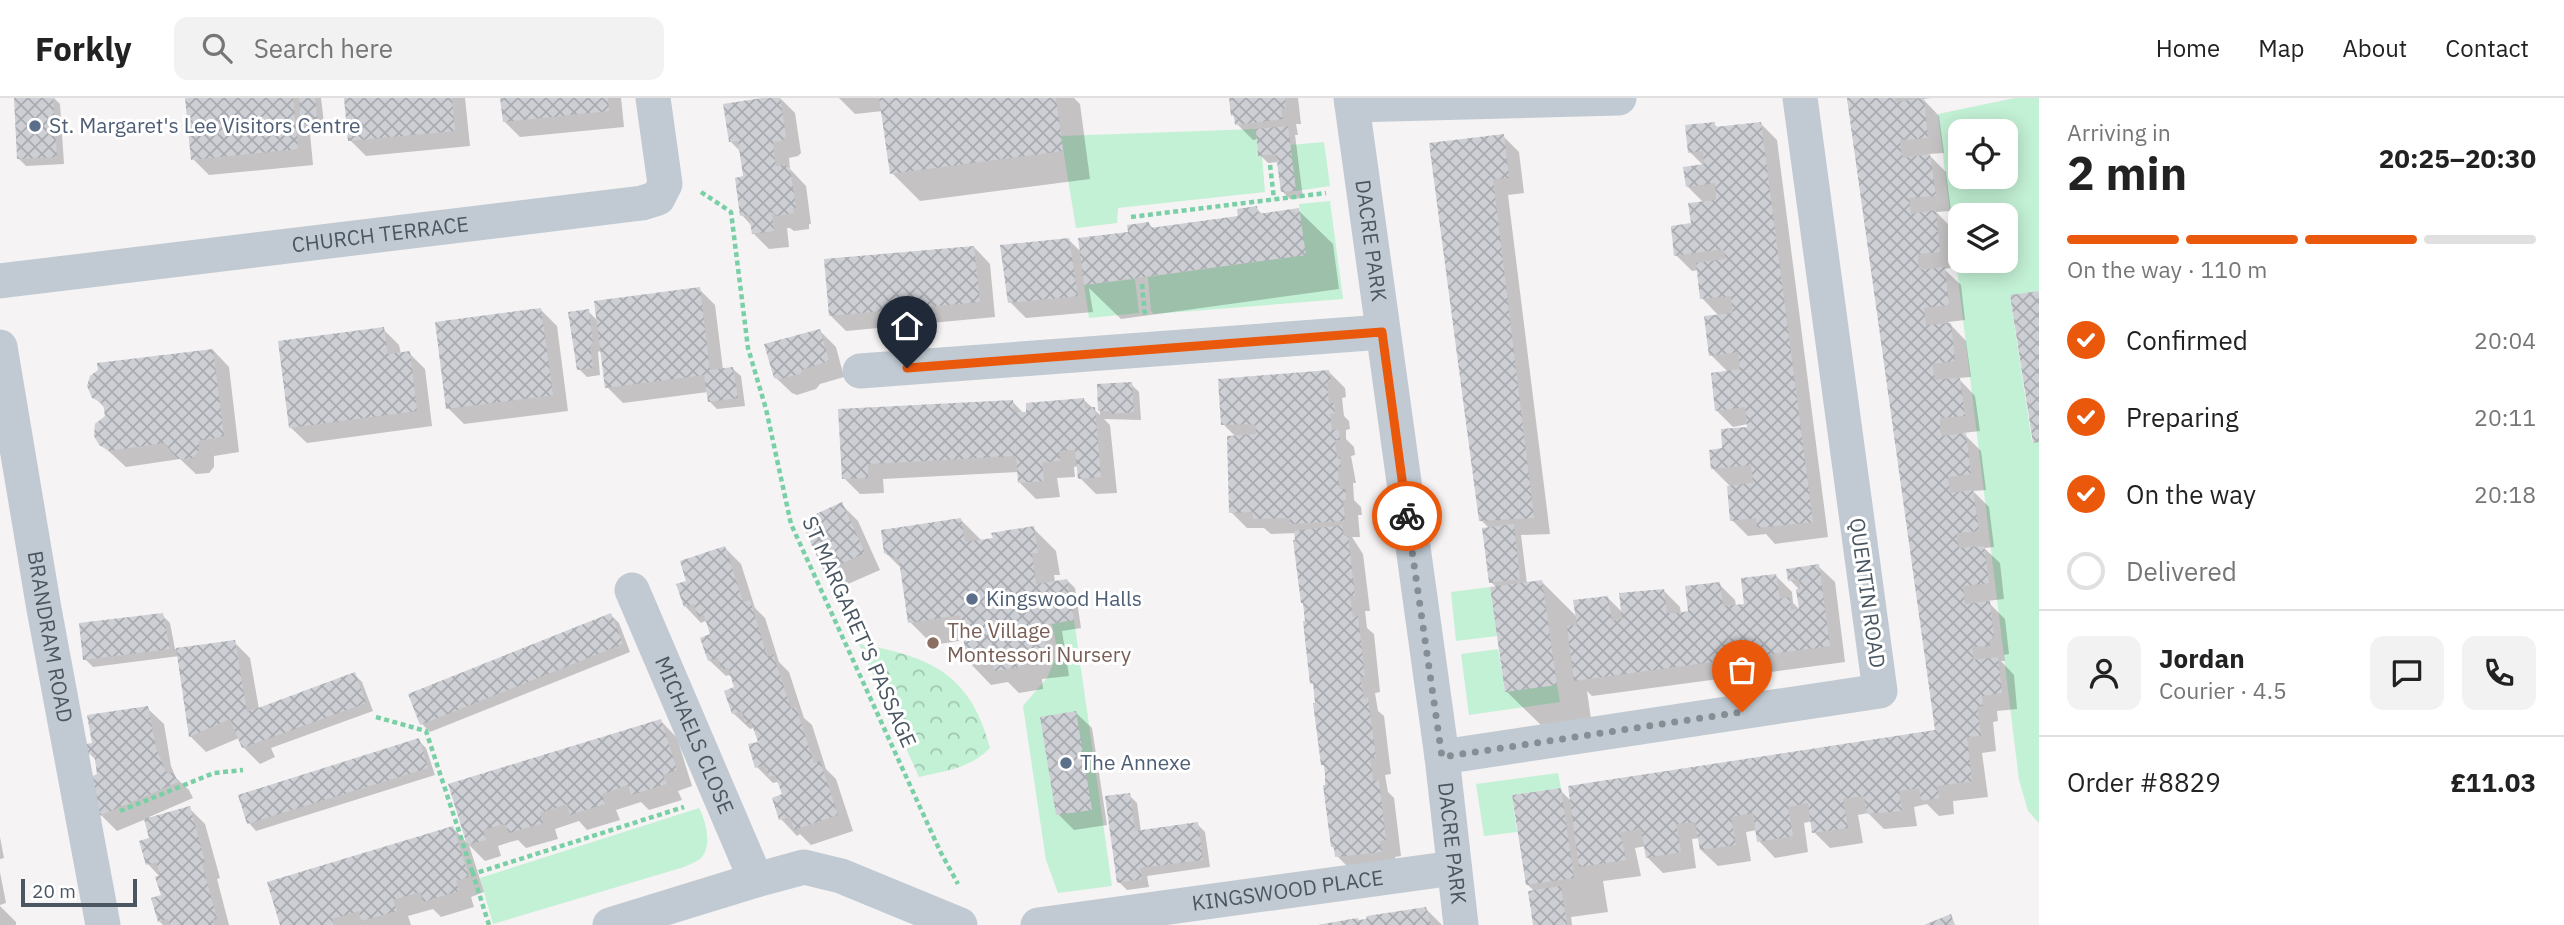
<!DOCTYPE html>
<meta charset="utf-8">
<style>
:root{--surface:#fff;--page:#f2f2f2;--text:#222;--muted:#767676;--line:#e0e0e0;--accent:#ea580c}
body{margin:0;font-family:"IBM Plex Sans",sans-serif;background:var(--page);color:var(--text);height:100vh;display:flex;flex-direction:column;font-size:26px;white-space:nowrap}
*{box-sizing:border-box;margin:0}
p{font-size:23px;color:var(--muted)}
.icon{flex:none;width:38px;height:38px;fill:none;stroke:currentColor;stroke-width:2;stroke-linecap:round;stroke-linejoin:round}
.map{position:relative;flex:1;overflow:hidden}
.drawer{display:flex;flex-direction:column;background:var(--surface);width:525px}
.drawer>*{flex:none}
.buttons{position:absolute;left:1948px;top:21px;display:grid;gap:14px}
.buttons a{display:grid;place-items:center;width:70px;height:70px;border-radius:14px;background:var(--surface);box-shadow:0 4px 18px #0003;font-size:35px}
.scale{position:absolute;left:21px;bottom:18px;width:116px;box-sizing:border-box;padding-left:7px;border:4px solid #4a5661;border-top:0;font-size:19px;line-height:24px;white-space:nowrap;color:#4a5661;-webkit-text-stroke:5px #fff;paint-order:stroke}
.pin{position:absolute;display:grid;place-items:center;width:60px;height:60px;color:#fff;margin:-72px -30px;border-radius:50% 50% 50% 0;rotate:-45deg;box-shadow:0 0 7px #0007}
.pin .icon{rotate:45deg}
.courier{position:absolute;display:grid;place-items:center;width:70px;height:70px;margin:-35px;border:5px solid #ea580c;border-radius:50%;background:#fff;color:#222;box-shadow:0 2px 9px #0007}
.headline em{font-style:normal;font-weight:700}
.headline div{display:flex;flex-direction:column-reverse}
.headline{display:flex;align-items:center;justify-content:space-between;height:119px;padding:0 28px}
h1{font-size:46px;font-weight:700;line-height:52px}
.bar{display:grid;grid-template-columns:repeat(4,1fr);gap:10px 7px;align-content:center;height:84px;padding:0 28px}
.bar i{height:9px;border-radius:5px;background:var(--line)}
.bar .on{background:var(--accent)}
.bar p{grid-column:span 4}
.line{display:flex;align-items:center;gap:18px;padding:0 28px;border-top:2px solid var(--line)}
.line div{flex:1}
.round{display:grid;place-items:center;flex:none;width:74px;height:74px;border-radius:14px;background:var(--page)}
ol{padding:0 28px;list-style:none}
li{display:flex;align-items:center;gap:21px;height:77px}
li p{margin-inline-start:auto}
li .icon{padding:7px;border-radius:50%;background:var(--accent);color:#fff;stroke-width:4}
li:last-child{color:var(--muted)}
li i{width:38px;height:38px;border:4px solid var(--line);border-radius:50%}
header{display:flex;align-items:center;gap:42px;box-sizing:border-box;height:98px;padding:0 35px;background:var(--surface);border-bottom:2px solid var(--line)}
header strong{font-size:33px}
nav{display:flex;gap:38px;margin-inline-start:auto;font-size:24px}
.search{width:490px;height:63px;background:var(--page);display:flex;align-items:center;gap:18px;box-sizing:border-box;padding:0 24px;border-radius:14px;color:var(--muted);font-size:26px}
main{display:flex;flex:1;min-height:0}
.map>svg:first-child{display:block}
</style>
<header>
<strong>Forkly</strong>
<div class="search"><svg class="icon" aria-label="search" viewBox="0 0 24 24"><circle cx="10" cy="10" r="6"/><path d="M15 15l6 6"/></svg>Search here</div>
<nav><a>Home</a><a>Map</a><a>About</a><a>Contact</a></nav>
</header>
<main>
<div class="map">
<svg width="2039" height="827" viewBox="0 0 2039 827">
<defs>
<pattern id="forest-crowns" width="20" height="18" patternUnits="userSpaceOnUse" patternTransform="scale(1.75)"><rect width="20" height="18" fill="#c3f1d5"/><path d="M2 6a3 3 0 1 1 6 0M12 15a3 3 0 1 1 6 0" fill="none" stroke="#a0c6b0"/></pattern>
<pattern id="building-cross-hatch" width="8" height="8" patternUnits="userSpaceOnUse" patternTransform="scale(1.75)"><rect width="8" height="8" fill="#cdcfd5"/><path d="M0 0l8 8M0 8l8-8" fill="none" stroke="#a8abb0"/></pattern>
</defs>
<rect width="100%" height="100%" fill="#f5f3f3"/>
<!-- green -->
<path fill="#c3f1d5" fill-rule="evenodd" d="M2015 0H2039V193L2010 198 2032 344H2039V725L2028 713 2019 682 1938 16ZM1960 33H2006V79H1960ZM1960 117H2006V163H1960Z
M1256 31 1258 58H1262L1265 94 1118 110 1117 125 1076 130 1061 38Z
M1324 44 1330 88 1296 93 1290 47Z
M1330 103 1343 201 1154 216 1151 213 1148 179 1305 157 1299 106Z
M1135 181 1139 215 1089 220 1084 187Z
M1490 489 1497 538 1456 543 1451 494Z
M1074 522 1112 788 1058 795 1046 762 1023 608 1047 580 1058 555 1052 526Z
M1498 551 1505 593 1557 587 1560 604 1469 617 1461 556Z
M1558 675 1561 690 1512 697 1517 734 1484 738 1476 686Z
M699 710C706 723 713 749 700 761 696 764 688 767 684 769L493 826 480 780Z"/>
<!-- forest -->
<path fill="url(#forest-crowns)" d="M859 546C930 558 971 576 990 650 971 670 945 673 919 679Z"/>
<!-- shadow -->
<path fill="#0003" d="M15 0H54L60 6 64 66 26 68 18 60Z
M187 0H321L325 34 310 35 313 67 209 77 193 61Z
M346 0H465L470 48 366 58 350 42Z
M502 0H621L624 29 520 39 504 23Z
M774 0H780L795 15 801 55 798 58 789 60 790 71 806 88 811 126H809V131L794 133 790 130H787L789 149 769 151 753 135 752 128 742 117 745 80 742 55 731 44Z
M839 0H1074L1080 6 1090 81 920 103 892 75 883 13 855 16Z
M1231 0H1298L1301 26H1296L1298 37H1295L1303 100 1290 101 1282 93 1279 64 1268 65 1260 57 1258 41 1253 42 1237 26 1233 17Z
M1847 0H1931L1923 1 1939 18 1944 55 1928 56 1946 74 1951 113 1936 114 1952 130 1956 169 1944 171 1961 187 1965 222 1948 224 1966 243 1971 279 1958 280 1975 298 1980 333 1963 335 1981 353 1986 392 1973 393 1989 409 1994 449 1984 450 2000 465 2004 501 1987 503 2005 521 2009 556 2004 557 2005 563H2001L2014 577 2017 611 1997 613 1998 623 1993 624 1996 653 1982 655 1988 699 1953 703 1954 716 1939 718 1927 706 1914 709 1917 728 1884 731 1868 715 1858 717 1863 745 1830 750 1814 734 1812 723 1804 725 1808 754 1775 760 1759 743 1757 732 1746 734 1751 763 1718 768 1701 752 1700 740 1692 741 1696 770 1663 775 1647 759 1646 748 1635 750 1641 778 1603 783 1608 814 1571 819 1572 827H1535V794L1527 786 1560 692 1572 704 1937 633Z
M1714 26 1718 30 1761 26 1777 42 1828 439 1775 446 1766 436 1748 438 1732 422 1731 389 1712 370 1724 351 1749 330 1748 326 1733 329 1717 313 1728 274 1711 257 1719 218 1702 200 1698 172 1692 173 1676 157 1704 105 1688 89 1704 68 1690 54Z
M1503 38 1519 54 1524 95 1508 97 1550 436 1521 437 1527 486 1541 483 1577 519 1608 500 1624 516 1664 493 1680 509 1681 516 1690 514 1719 486 1735 502 1736 508 1746 507 1776 478 1792 494 1793 505 1801 513 1798 490 1790 482 1818 468 1835 484 1845 564 1592 598 1587 593 1591 621 1541 627 1506 593 1497 490 1491 484 1490 431 1481 422 1431 47Z
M1256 110 1263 117 1298 112 1333 146 1339 191 1121 221 1089 190 1093 214 1026 220 1010 204 1069 142 1082 155 1149 126 1154 131 1240 119Z
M974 149 990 166 995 219 846 233 830 217Z
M699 191 715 207 723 272 733 271 741 278 745 308 717 311 709 303 708 294 623 305 607 289 602 252 598 254 600 277 587 279 579 271 588 213 598 223Z
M541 212 557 228 568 313 464 326 448 310Z
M383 231 399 247 401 256 409 255 425 271 432 328 307 345 290 329Z
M820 233 836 249 844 279 820 286 816 291 797 297 792 295 775 279Z
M213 252 229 269 239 354 214 358V369L209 375 196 376 180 361 126 369 101 346 107 318 106 311 94 299Z
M1329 274 1345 290 1346 299 1342 300 1344 318 1349 323 1350 331 1346 332V341L1354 349 1355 357 1351 358 1356 385H1353L1354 402 1361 409 1362 417H1358L1360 439H1352L1363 456 1370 513H1365L1367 530 1374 536 1380 594 1375 595 1378 613 1384 618 1391 676 1385 677 1388 694 1394 700 1401 758 1395 759 1397 769 1353 774 1337 758 1333 749 1326 670 1323 667 1316 589 1312 585 1296 435 1271 436 1264 430H1247L1231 414 1236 339 1223 326Z
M1131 286 1139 294 1141 322 1104 321 1110 327 1117 395 1096 396 1080 380 1079 368 1074 369 1075 379 1057 380 1060 399 1036 401 1020 385 1019 374 883 381 884 395 860 396 844 380 840 313 1012 303 1024 316 1084 302 1100 317 1098 287Z
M842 407 858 423 880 472 841 489 825 473Z
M961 422 982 443 1033 430 1056 453 1060 477H1054L1055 484 1067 482 1075 490 1081 530 1062 533 1069 578 1042 581 1043 591 1019 595 1008 584 991 587 969 564 965 542 933 547 910 524 902 471 886 455Z
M725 450 741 466 755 510 765 520 779 564 789 574 804 620 812 627 826 671 836 681 853 733 811 747 800 736 797 738 781 721 784 697 781 688 777 684 773 685 757 669 760 645 756 633 753 630 750 631 733 615 736 590 734 581 729 577 726 578 709 562 712 537 709 527 705 523 701 525 685 508 689 484Z
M162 517 170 525 175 551 234 544 250 560 259 611 354 576 362 584 373 613 271 650 275 659 260 666 243 649 239 640 206 654 190 638 179 558 93 569 85 561Z
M611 517 619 525 630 554 430 634 422 626Z
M147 610 164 626 171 668 176 680 189 692 193 700 149 719V721L189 710 205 726 220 780 217 781 229 827H163L159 823 163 798 160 779 148 766 151 742 146 721 117 733 101 717 97 663 90 656Z
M1075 614 1092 630 1107 727 1074 732 1058 716Z
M661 623 677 640 692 688 678 693 682 702 649 712 641 704 616 712 620 722 587 732 579 723 555 731 558 741 526 750 518 742 510 744 498 748 501 758 485 763 469 747 484 794 471 799 474 809 441 819 433 811 408 818 411 827H282L453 730 468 746 450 687Z
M418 642 426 650 435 677 256 733 249 725Z
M1129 697 1137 705 1141 734 1197 726 1205 734 1210 769 1147 778 1149 789 1127 792 1119 784Z
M0 739 4 760 0 761Z
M0 774 6 805 0 807Z
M0 808 16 824V827H0Z
M1426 811 1442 827H1318L1356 822 1358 824Z"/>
<!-- building -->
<path fill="url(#building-cross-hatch)" d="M14 0H53L57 59 17 61Z
M185 0H293L298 51 191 62Z
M299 0H315L318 27 301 28Z
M344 0H452L455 33 348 43Z
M500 0H608L609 13 503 24Z
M762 0H780L786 38 782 43 773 44 774 56 776 68 785 67 790 70 796 110H793L794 115 776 118 775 114H772L774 133 752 136 749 117 740 118 735 80 743 78 738 43 729 44 723 6Z
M879 0H1056L1063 53 890 76Z
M1229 0H1285L1286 10 1281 11 1283 21 1235 27 1234 17 1231 18Z
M1847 0H1895L1896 4 1924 0 1928 40 1900 42 1901 53 1903 60 1930 56 1936 98 1909 100 1911 116 1936 112 1940 154 1918 156V163L1919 172 1945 169 1949 207 1924 210 1926 227 1951 225 1955 263 1932 266 1935 282 1960 280 1965 318 1940 320V332L1942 338 1966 335 1971 376 1948 379 1950 395 1973 392 1979 433 1957 435V442L1959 450 1984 448 1989 485 1963 488 1965 506 1990 503 1994 540 1989 542 1990 548 1972 549 1973 562 1998 559 2002 595 1982 598 1983 608 1977 609 1981 638 1967 639 1972 683 1937 688 1939 700 1921 703 1919 690 1899 693 1902 713 1867 716 1864 698 1843 701 1848 730 1812 735 1808 705 1788 709 1793 738 1757 744 1753 715 1731 719 1736 747 1700 752 1695 724 1676 726 1681 754 1646 760 1641 731 1620 734 1626 762 1579 769 1568 688 1935 632Z
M1715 24V29L1761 24 1813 424 1757 430 1756 420 1730 423 1727 388 1753 385 1751 367 1711 371 1709 352 1722 350 1721 331 1747 329 1745 309 1715 313 1711 275 1740 271 1739 260 1738 254 1709 258 1704 218 1733 215 1731 198 1700 201 1696 165 1725 161 1724 151 1674 158 1671 128 1691 125 1688 105 1716 102 1715 85 1686 89 1683 69 1704 66 1703 53 1688 55 1685 27Z
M1288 28 1296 93 1281 94 1276 56 1258 58 1256 31Z
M1504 36 1509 80 1493 81 1534 420 1479 423 1429 45Z
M1257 108 1258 116 1299 110 1306 157 1084 187 1078 140 1128 134 1127 127 1149 124 1150 130 1238 118 1237 111Z
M1069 140 1078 198 1008 205 1000 147Z
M974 148 980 204 829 218 824 161Z
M700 189 710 272 733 269 738 300 708 304 704 277 605 290 594 203Z
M2039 193V344L2033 345 2010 197Z
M541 210 553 297 446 311 435 224Z
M589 211 593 245 590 246 593 270 577 272 568 214Z
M384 229 388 256 410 253 417 313 289 330 278 243Z
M820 231 829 263 804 271 800 276 780 281 774 280 764 246Z
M213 251 224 338 199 343V352L193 360 178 361 164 345 109 353 99 347 94 338 95 326 105 318 103 305 92 300 87 288 90 278 98 272 97 265Z
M1329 272 1331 283 1327 284 1329 305H1334L1335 315 1330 316 1332 332 1339 331 1340 342H1335L1337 359H1340L1341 369H1338L1339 391H1346V402H1343L1345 423 1290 426V420L1253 421V414L1229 415 1227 338 1256 336 1255 326 1221 327 1218 281Z
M1132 284 1134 314 1112 316 1111 313H1098L1097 286Z
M1084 300 1085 310 1095 309 1101 379 1078 381 1075 352 1059 353 1060 363 1042 364 1044 383 1018 385 1016 358 868 366V380L842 381 838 311 1013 302 1014 314H1026V305Z
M842 404 865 455 824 474 801 423Z
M961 420 965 444 993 440 991 435 1034 428 1038 455H1032L1036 486 1067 481 1074 522 1043 527 1047 555 1020 559 1021 569 994 573 992 561 967 565 960 517 908 525 899 462 884 455 881 432Z
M1514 426 1520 481 1489 485 1482 430Z
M1342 427 1344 438H1348L1355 498H1350L1353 519 1358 518 1365 579H1360L1364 601 1368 600 1376 660 1370 661 1372 672 1373 683 1379 682 1386 742 1380 743 1382 754 1335 759 1334 749H1331L1323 687H1325V677L1324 667H1321L1313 605H1315L1313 585 1310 586 1303 523H1305L1303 505H1301L1293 442H1295L1294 433Z
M725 448 743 504 750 502 767 558 773 556 791 611 796 609 814 665 820 663 838 717 794 732 790 719 779 722 772 700 782 696 775 677 769 679 765 667 755 670 748 646 758 644 751 624 746 626 742 613 732 616 724 593 734 589 728 570 722 572 718 560 708 563 700 540 710 536 704 517 698 519 694 506 684 509 676 486 686 483 680 463Z
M1819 466 1830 548 1574 583 1567 528 1577 527 1573 502 1608 498 1612 523 1622 521 1619 495 1664 491 1667 515H1678L1688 513 1685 488 1720 484 1723 508 1744 506 1741 480 1776 476 1780 501 1790 499 1791 512 1799 511 1796 491H1800L1799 481 1788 483 1786 471Z
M1542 482 1557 587 1505 594 1490 489Z
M163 515 170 551 83 562 79 525Z
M611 515 623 546 420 627 408 596Z
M235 542 247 614 355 574 366 605 242 650 230 621 189 639 176 550Z
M148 608 156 650 167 676 173 674 178 684 99 718 91 679 97 676 94 655 88 657 86 646 92 645 87 617Z
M1076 613 1092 712 1056 717 1040 619Z
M661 621 677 672 663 677 667 686 631 697 628 687 602 696 605 706 570 717 567 706 540 715 543 725 509 735 505 726 493 729 483 732 486 742 467 747 448 686Z
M419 640 428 670 247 726 238 697Z
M1561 690 1574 780 1526 787 1512 697Z
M1130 695 1135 733 1198 724 1203 762 1140 770 1142 781 1117 785 1105 698Z
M190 708 205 764 202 765 217 821 213 822 214 827H170L168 821 158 824 151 800 161 797 155 779 160 777 156 764 146 767 139 743 149 740 144 721Z
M453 728 469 779 456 783 459 793 423 804 420 794 393 802 397 813 361 823 359 813 332 821 334 827H280L267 784Z
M1561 788 1567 827H1533L1528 793Z
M1426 809 1431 827H1318L1357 820 1359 822 1366 821 1367 818Z
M1951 816 1955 827H1924Z"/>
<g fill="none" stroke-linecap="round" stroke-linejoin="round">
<!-- path -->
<path stroke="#7ad0a6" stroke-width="4.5" stroke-dasharray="5 3.5" stroke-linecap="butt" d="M1270 67 1274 101
M701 94 731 114 748 250 766 311 791 426 940 753 958 786
M1131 119 1326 95
M1142 186 1145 217
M376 619 426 633 473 776
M120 713 214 675 243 672
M489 827 473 776 684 709"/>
<!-- minor -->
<g stroke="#c1cad2" stroke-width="35">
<path id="s1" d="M1351 0 1442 659 1461 827"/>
<path d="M1352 7 1619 0"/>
<path id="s2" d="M0 183 642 105 658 100 665 86 653 0"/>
<path id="s3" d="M0 249 44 511 103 827"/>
<path d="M860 273 1382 234"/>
<path id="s4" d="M632 492 756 782"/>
<path d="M1442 659 1880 593 1800 0"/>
<path d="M610 827 756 782 804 769 841 778 960 827"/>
<path id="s5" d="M1038 827 1454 770"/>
</g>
</g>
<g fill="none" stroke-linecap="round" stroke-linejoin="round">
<!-- done -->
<path stroke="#868d94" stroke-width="7" stroke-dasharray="0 12.6" d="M1407 418 1442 659 1742 614"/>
<!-- route -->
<path stroke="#ea580c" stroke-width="9" d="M907 270 1382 234 1407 418"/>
</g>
<!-- markers -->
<g fill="#5c6f8a" stroke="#fff" stroke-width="2.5">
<circle cx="35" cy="28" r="7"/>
<circle cx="972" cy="501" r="7"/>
<circle cx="1066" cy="665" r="7"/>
</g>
<circle fill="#8d6e63" stroke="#fff" stroke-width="2.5" cx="933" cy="545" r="7"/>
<g text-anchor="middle" stroke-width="6" stroke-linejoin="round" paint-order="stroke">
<!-- service labels -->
<g font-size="21" fill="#4e5e75" stroke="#fff" text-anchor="start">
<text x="49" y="35">St. Margaret's Lee Visitors Centre</text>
<text x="986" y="508">Kingswood Halls</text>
<text x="1080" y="672">The Annexe</text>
</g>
<!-- street labels -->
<g font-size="21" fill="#4a5661" stroke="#fff">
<text dy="7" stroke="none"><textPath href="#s2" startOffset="383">CHURCH TERRACE</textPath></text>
<text dy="7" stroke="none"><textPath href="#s1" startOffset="144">DACRE PARK</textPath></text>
<text transform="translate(1867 495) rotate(82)" y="7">QUENTIN ROAD</text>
<text transform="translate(859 534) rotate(66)" y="7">ST MARGARET'S PASSAGE</text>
<text dy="7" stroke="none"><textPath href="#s3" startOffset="294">BRANDRAM ROAD</textPath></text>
<text dy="7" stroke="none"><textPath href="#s4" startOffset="158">MICHAELS CLOSE</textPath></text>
<text dy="7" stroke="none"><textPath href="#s1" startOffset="752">DACRE PARK</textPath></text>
<text dy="7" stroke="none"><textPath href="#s5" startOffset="252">KINGSWOOD PLACE</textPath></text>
</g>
<!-- education labels -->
<g font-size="21" fill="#785e54" stroke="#fff" text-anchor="start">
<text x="947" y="540">The Village<tspan x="947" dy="24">Montessori Nursery</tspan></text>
</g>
</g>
</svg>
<div class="buttons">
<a><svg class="icon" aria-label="locate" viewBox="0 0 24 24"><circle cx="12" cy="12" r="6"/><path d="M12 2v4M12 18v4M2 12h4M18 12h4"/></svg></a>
<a><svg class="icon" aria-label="layers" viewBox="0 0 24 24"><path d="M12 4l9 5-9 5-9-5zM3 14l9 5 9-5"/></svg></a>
</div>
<div class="scale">20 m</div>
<div class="pin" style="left:1742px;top:614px;background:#ea580c"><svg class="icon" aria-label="bag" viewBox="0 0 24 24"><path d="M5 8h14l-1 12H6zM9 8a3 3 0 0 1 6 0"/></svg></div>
<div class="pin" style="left:907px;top:270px;background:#1f2937"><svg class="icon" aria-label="home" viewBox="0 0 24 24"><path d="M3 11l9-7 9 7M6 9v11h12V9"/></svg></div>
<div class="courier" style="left:1407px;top:418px"><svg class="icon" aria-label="bike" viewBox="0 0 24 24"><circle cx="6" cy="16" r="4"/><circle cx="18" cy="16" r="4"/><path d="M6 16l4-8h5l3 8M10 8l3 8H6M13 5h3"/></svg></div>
</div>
<section class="drawer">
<div class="headline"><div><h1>2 min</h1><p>Arriving in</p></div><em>20:25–20:30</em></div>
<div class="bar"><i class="on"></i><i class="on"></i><i class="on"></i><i></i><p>On the way · 110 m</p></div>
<ol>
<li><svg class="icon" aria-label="check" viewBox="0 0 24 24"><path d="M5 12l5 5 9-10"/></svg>Confirmed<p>20:04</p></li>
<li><svg class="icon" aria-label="check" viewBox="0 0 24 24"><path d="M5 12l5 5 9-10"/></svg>Preparing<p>20:11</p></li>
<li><svg class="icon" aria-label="check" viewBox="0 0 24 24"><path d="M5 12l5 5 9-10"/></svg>On the way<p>20:18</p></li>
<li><i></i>Delivered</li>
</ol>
<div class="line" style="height:126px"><a class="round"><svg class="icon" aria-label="person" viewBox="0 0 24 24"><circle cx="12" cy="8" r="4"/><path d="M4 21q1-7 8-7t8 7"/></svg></a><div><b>Jordan</b><p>Courier · 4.5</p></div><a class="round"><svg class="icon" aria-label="chat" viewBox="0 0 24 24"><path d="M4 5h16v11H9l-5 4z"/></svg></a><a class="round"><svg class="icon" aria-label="phone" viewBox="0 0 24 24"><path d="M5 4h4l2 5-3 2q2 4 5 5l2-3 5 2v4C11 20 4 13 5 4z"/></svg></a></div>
<div class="line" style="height:91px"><div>Order #8829</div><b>£11.03</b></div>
</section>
</main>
